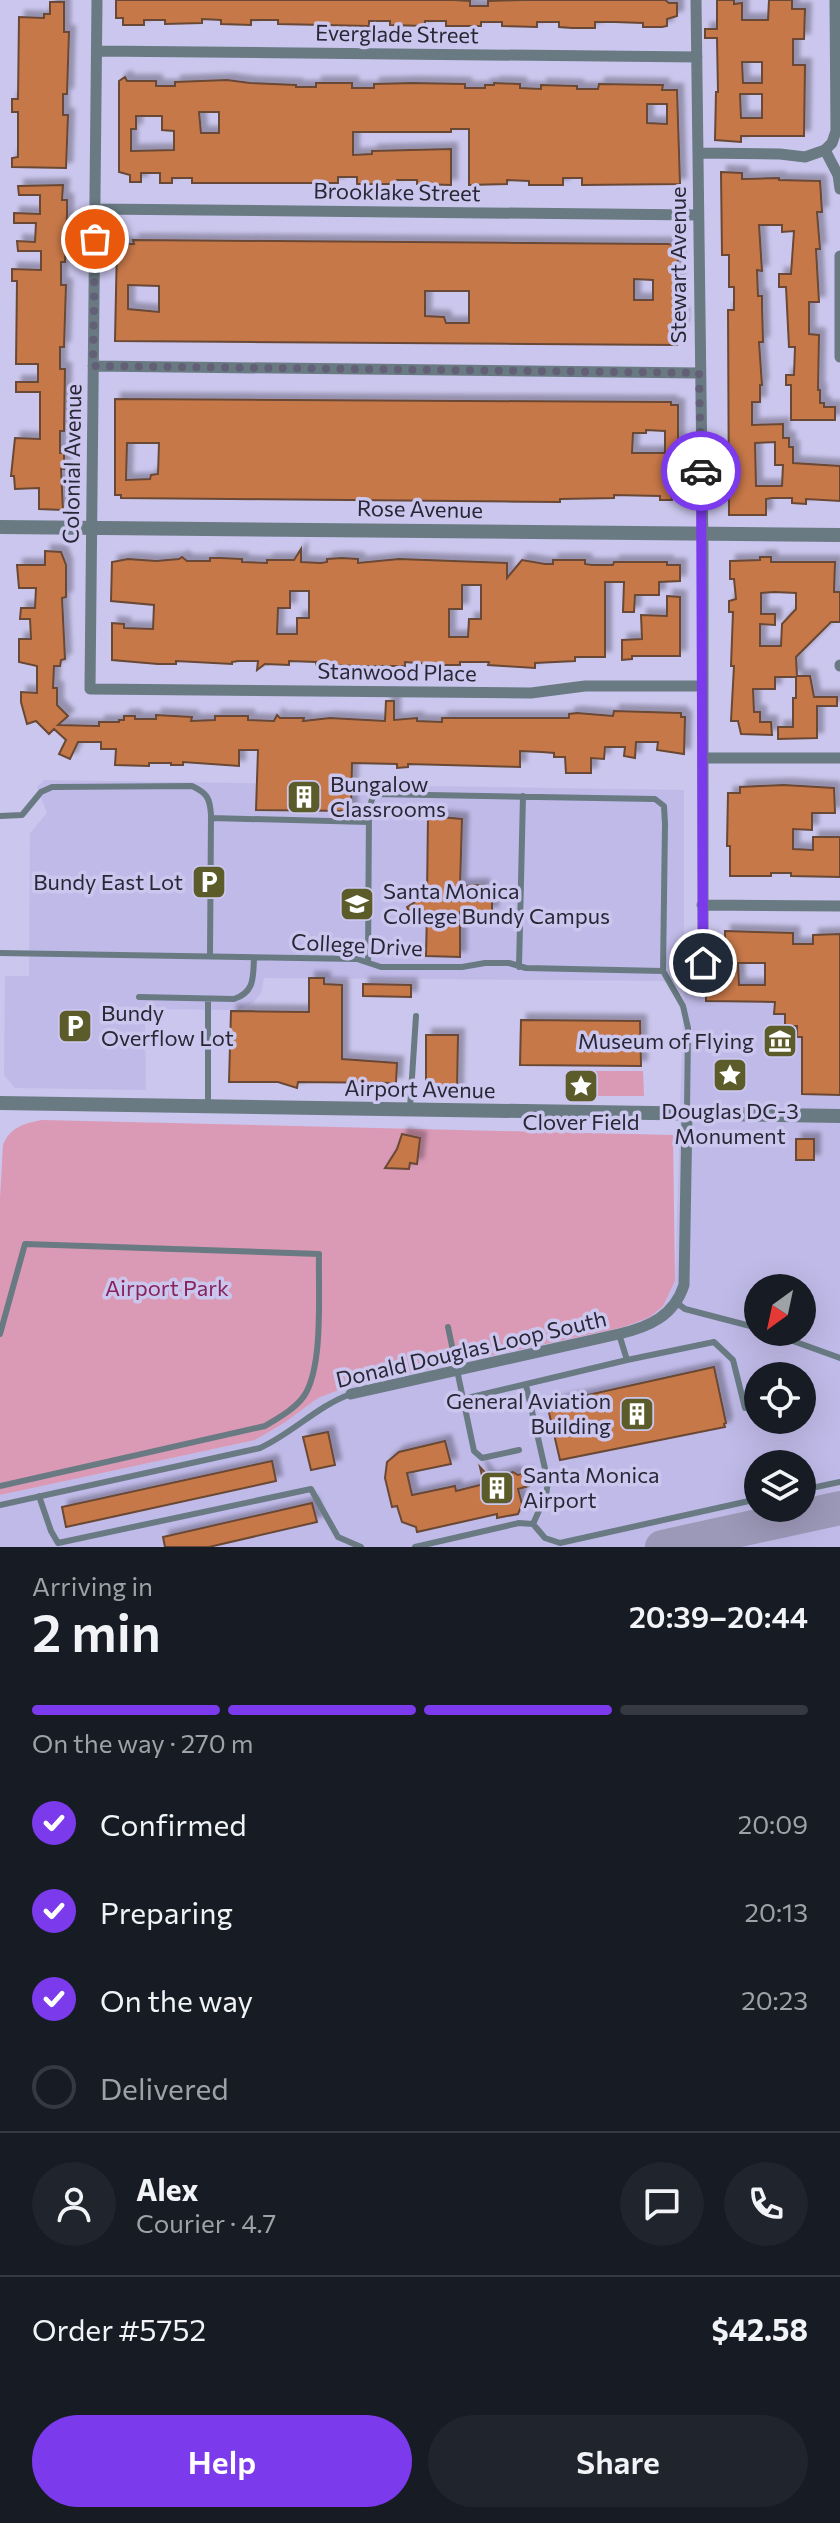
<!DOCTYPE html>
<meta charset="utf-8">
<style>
:root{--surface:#171b24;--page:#20242c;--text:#f1f3f6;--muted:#9ea1a6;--line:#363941;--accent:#7c3aed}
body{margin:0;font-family:Commissioner,sans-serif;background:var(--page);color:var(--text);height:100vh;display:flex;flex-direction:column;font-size:30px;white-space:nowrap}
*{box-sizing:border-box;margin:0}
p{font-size:26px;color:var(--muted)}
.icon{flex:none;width:44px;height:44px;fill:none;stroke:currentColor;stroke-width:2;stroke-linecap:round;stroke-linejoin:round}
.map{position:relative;height:1547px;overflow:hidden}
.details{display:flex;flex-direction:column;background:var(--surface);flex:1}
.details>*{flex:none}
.needle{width:52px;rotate:213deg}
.controls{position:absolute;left:744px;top:1274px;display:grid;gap:16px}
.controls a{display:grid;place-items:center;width:72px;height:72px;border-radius:50%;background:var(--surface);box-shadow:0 8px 32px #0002;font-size:40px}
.pin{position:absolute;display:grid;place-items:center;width:68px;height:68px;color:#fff;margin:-34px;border:4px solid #fff;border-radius:50%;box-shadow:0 2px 8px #0007}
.courier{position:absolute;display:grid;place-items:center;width:80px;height:80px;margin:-40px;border:6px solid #7c3aed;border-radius:50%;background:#fff;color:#222;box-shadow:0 2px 10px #0007}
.overview em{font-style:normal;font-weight:600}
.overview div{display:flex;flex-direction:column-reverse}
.overview{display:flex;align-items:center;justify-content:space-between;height:136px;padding:0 32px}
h1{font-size:52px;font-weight:600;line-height:60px}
.bar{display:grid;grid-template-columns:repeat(4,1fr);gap:12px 8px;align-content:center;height:96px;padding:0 32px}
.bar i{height:10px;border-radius:6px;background:var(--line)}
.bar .current{background:var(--accent)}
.bar p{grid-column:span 4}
.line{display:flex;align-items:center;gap:20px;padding:0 32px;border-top:2px solid var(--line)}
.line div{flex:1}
.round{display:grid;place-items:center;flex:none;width:84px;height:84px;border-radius:42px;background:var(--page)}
ol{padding:0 32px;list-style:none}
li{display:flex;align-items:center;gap:24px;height:88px}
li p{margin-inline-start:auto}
li .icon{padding:8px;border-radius:50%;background:var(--accent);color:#fff;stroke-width:4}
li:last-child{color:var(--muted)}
li i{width:44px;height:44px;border:4px solid var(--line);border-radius:50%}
.button{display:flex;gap:16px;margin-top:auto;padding:16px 32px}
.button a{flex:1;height:92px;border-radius:48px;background:var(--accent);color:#fff;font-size:32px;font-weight:600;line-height:92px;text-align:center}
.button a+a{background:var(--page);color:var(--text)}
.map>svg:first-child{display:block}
</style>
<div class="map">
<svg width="840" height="1547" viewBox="0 0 840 1547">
<defs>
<filter id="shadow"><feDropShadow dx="6" dy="-6" stdDeviation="2" flood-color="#0004"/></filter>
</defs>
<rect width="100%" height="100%" fill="#cbc6ed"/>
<!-- built -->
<path fill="#c0bae8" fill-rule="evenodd" d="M44 780 684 790V981L264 978 261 993 253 1003 238 1010 151 1009 145 1016 146 1090 15 1088 4 1075 5 976H29L30 833 47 813 37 787Z
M684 981 840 984V1547H0V1495L255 1440 284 1423 318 1398 349 1386 624 1327 650 1317 663 1306 675 1281ZM758 1288H802V1332H758ZM758 1376H802V1420H758ZM758 1464H802V1508H758Z"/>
<!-- green -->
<path fill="#da9ab6" d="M596 1071H643L644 1096H596Z
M42 1120 673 1135 675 1281 663 1306 650 1317 624 1327 349 1386 318 1398 284 1423 255 1440 0 1495V1198L3 1145C10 1127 25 1123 42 1120Z"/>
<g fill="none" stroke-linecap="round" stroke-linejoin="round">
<!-- taxiway -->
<path stroke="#9c98b8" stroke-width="34" d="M662 1547 840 1508"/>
</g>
<!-- building -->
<path fill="#c77848" stroke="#694834" stroke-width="2" fill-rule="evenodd" filter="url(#shadow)" d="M116 0H454L470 1V6H488V1L524 0H665L669 3H677V16L667 19V26L662 27H643V23L615 22H595V28H572L559 27V22H537V27L502 26V22H481V26H446V21H425V26L390 25V21H369V26L278 24V20H251V25L221 24V20L202 19V23L165 24V20H144V25H123V18H116Z
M717 0H734V4L742 3V20H768L769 0H792V9H805L804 39H793V65H805L804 136H741V142L715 140 716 92H718L717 38H705V29H717ZM742 62H762V83H743ZM740 94H762V118H741Z
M50 2H64V32H69L67 94H63V115H68L66 168 12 167V158L18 157V112H12V99H18L19 17 44 18V14H50Z
M125 77 127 81H156V86H175V82L227 80 250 83 296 85V87H316V83H352V88H374V84L412 83 465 84V88H485V85H494V83L520 84V88L541 89V85L577 86V89H598L599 84 663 85 662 90H677L680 184 582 185V178H563V185H529V181L507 180V184L469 185V129H451V132H353V155L372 154V151L451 149V185L417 184V180H397V184H357V177H338V183H192V178H172V183H160V173H141V182H130V175L119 172V81ZM647 104H667V124L647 123ZM199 112H219V133H201ZM136 116H162V130L174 131V150L131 151V129H136Z
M721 172 742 173V179L779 178V180L820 181 822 212H817L820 249H816L819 302H809V334L819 335 818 390H820V403H824V407H835V420H791V385H786V375H794L795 347H789L786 287H779V274H791L794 231 782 232V225H759L762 271 757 270 758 296H762V306L763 342H759L762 385H760V402H752V425L783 424V438H789V447H793V463L840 466V501L806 499V504L792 503V498H772L766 499V515H729L728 310H734V287H729V255H722ZM775 442V465H783L782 486H756L755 443Z
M63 185 62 200H67V215L65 262H61V285H66L64 347H60V369H65L64 431H60V453H64V469H61L63 510 39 509V488L15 489 14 476H11L15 438 40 439V392H16V382H38V364H16L17 281H12V269L41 270V251H18L17 241 35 242 36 223H14V213L40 214V195H19L18 186Z
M133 240 668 244 678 246 677 313H682V327L679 330 677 345 115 341 117 244H134ZM634 279 653 280V300H634ZM128 285 159 286V312L128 309ZM425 291H469V323H446L444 317 425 316Z
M115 399 671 402V405H678V491H671L672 500H660V496L614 495V498L560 499V502L121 498V495H115ZM646 430 665 431V453H632L633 433H646ZM127 443H159L158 474 151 475 150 479 126 480Z
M301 549V562L321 563 327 562V559L342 558 358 559V563L399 559 507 563V578L522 560 545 564H553V560H585V564L592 565H613L614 562H667V565H680V581L659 582V595H635L634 612H623L624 582H605V657H575V661L535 663V668L488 665 489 662H460V665H442L405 662V666H362L316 665V662L289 661V665L265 664 257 670 258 661H238L232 662V664L176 661V664H158L112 660V623L124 624V628L153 629 154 605 111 601 112 562 128 559 156 561 179 559 182 557 187 561H210V558H220L242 559V562L267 563V560H294ZM462 585H481V619H469L468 637H449V609H462ZM290 591H309V618H297V634H277L278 608H290Z
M45 551 61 552 66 565V597L62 598 65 659 61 660 60 666H54L53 688H57V705L68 716 58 725 99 726V722H119V720H124V716H135V719H156V715L192 717 191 721 215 720V716H248V720L274 721 277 715 280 718H304L303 721 330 718 385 721 386 701H394V720L417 718V721L442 722V718H569V714L577 713 613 716 614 711 681 713V717H685L684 754 657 750 658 742H636L635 758 624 756 625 747H605L604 759 591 758V773H566L565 757H554V753L542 752 520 751V767L408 764V767L397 768V764L352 763 351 811 256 810 258 750H239V766L183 762V765H171V763H149V766L115 765 116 749H101V742H78L70 759 59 754 66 740 54 729 49 734 36 721 27 724 21 702V692L37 693V666L19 662V639H31L30 619H20L21 608H35L36 588H19L17 565H45Z
M760 557H771V562H835L834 592H840V622H831L796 657 797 676H810L814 697H837V706H817V738L778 739V727H793V698H796V677H775V689H753L754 712H760V722H771L772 735 741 734 738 721H731L734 666H731L733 612H729V601L736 599 734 579H730V561L760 560ZM774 592 796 593V609L782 624 781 646H760V624L775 625V614H761V593Z
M667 596 680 597V656H632V659L622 660V640L642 639 641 615 667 616Z
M784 785 834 788 835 813H812V830L793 829V849L813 850V837H840V877L791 876V873H771V876H730V846H727L728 793H740V787Z
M428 816 462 819 460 886 483 885 482 901H492V912H460V957L426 956 427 911 413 919 407 907 415 902 417 893 427 895Z
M725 931 793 933V944H813V935L840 934V1095L802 1094V1037H797V1026H785V1014H774L775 1002 706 1001V984L726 986ZM738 963H765V985H739Z
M309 978H324V984L342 985V1059L397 1063 396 1083 298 1082 297 1088 278 1082H229L231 1011 309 1012Z
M363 984 411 985V997L363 996Z
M521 1020 640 1021 641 1066 520 1065Z
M426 1035H458L457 1091 426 1089Z
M402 1134 420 1138 417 1164 410 1163 409 1169 385 1168 397 1149Z
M796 1139H814V1160H796Z
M714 1367 726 1423 724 1424 725 1427 560 1460 547 1404Z
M328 1432 335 1465 311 1470 303 1437Z
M445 1441 451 1464 407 1473 412 1495 455 1486 456 1491 484 1484 480 1467 490 1478 513 1472 518 1475 526 1473 529 1486 518 1489 522 1504 518 1514 497 1518V1514L417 1532 416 1527 402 1522 397 1506 392 1507 385 1478 387 1462 399 1452Z
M272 1461 276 1481 66 1527 62 1507Z
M312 1503 317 1522 209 1547H165L163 1537Z"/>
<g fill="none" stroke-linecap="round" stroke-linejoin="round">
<!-- service -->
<path stroke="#697a83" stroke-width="6" d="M0 816 22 815 41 792 52 787 192 786C207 793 210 798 211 815L210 955
M211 818 369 822
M0 953 357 959 381 967H462L485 963H509L526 968 663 971
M368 962 369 808 374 794 655 799 664 806 665 824 663 971 683 1006 688 1028 687 1111
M519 967 523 796
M139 997 234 999C255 992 253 977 254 958
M208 1107V999
M410 1108 416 1016
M677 1303 685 1309 758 1328
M448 1327 474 1451 482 1458 519 1450
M768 1332 840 1358
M0 1334 25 1244 319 1254C318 1291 324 1366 304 1396 295 1409 278 1418 265 1426L0 1486
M619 1334 627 1360 714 1342 733 1360 745 1408
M526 1385 548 1482 546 1495 533 1524
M463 1399 627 1360
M802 1490 840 1482
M39 1496 51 1531 58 1543 311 1489 338 1537 361 1547
M0 1505 260 1448C293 1433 317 1406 351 1394
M415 1547 519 1523 533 1524 545 1538 560 1543 758 1499"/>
<!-- minor -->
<path stroke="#697a83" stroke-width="11" d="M97 0 90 689 531 693 585 686H703
M696 0 703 550V963
M835 0 836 131 832 143 825 150 838 175 840 189
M97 51 697 57
M698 153 780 154 805 157 825 150
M95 209 698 215
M840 256V357
M93 366 699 373
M840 665V666
M703 758H840
M702 905 840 906
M351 1394 619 1334C649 1327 674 1316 684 1285L687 1115"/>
<!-- tertiary -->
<path stroke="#697a83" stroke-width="14" d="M0 527 840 535
M0 1103 840 1116"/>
</g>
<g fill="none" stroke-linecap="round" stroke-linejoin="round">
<!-- done -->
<path stroke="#625f76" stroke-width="8" stroke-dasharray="0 14.4" d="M95 239 93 366 699 373 701 471"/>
<!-- route -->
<path stroke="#7c3aed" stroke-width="10" d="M701 471 703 963"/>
</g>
<!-- icons -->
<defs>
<g id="building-square" transform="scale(1.8)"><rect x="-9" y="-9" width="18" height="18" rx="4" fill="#5b5c2a" stroke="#cbc6ed"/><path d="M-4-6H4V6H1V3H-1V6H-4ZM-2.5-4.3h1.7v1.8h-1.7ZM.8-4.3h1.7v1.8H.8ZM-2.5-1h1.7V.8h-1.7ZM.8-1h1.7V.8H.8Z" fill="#fff"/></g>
<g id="parking-square" transform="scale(1.8)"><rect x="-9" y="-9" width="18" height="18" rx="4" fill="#5b5c2a" stroke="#cbc6ed"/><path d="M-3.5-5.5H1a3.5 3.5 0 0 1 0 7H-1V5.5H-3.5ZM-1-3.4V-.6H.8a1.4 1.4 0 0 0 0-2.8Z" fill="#fff"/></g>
<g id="university-square" transform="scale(1.8)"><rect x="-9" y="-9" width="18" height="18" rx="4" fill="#5b5c2a" stroke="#cbc6ed"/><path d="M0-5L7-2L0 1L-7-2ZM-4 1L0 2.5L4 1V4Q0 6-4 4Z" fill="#fff"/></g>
<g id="museum-square" transform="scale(1.8)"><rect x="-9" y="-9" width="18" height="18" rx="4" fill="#5b5c2a" stroke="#cbc6ed"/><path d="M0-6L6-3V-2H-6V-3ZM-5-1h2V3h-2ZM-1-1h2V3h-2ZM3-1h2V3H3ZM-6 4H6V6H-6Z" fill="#fff"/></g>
<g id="sight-square" transform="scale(1.8)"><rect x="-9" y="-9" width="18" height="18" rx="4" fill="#5b5c2a" stroke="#cbc6ed"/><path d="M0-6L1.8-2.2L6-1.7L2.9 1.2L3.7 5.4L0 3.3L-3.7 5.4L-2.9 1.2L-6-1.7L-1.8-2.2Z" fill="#fff"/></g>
</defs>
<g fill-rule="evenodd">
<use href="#building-square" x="304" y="797"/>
<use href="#parking-square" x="209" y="882"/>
<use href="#university-square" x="357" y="904"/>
<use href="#parking-square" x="75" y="1026"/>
<use href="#museum-square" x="780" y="1041"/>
<use href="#sight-square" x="730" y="1075"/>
<use href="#sight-square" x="581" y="1086"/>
<use href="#building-square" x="637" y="1414"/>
<use href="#building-square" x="497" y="1488"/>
</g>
<g text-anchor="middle" stroke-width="7" stroke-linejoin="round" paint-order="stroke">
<!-- street labels -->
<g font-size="22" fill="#292736" stroke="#cbc6ed">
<text transform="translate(397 34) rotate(1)" y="8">Everglade Street</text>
<text transform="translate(397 192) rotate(1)" y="8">Brooklake Street</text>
<text transform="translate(678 265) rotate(-90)" y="8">Stewart Avenue</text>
<text transform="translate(72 464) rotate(-89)" y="8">Colonial Avenue</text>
<text transform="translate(420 509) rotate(1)" y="8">Rose Avenue</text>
<text transform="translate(397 672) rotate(1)" y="8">Stanwood Place</text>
<text transform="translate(357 945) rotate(3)" y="8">College Drive</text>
<text transform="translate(420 1089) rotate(1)" y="8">Airport Avenue</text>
<text transform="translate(471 1349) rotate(-13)" y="8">Donald Douglas Loop South</text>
</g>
<!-- poi labels -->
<g font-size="22" fill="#292736" stroke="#cbc6ed" text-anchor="start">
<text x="330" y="792">Bungalow<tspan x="330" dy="25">Classrooms</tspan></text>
<text x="183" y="890" text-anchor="end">Bundy East Lot</text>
<text x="383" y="899">Santa Monica<tspan x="383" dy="25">College Bundy Campus</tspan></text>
<text x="101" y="1021">Bundy<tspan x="101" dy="25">Overflow Lot</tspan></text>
<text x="754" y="1049" text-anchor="end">Museum of Flying</text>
<text x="730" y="1119" text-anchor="middle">Douglas DC-3<tspan x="730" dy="25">Monument</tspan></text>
<text x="581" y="1130" text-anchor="middle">Clover Field</text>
<text x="611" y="1409" text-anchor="end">General Aviation<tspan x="611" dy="25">Building</tspan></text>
<text x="523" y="1483">Santa Monica<tspan x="523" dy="25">Airport</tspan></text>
</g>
<!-- park labels -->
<g font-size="22" fill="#87225a" stroke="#cbc6ed">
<text x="167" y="1296">Airport Park</text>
</g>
</g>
</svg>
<div class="controls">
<a><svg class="needle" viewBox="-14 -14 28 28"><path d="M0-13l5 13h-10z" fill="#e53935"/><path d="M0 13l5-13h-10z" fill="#9ea1a6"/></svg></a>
<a><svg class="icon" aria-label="locate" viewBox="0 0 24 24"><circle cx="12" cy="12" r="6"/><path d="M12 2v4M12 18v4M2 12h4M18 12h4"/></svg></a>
<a><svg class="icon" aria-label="layers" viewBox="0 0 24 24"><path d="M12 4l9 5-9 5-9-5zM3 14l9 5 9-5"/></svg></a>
</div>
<div class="pin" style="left:95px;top:239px;background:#ea580c"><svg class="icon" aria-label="bag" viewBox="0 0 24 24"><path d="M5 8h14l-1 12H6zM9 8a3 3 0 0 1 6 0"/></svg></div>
<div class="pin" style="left:703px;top:963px;background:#1f2937"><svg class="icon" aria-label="home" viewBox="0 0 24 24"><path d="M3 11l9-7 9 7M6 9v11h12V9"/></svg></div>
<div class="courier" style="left:701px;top:471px"><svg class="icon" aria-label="car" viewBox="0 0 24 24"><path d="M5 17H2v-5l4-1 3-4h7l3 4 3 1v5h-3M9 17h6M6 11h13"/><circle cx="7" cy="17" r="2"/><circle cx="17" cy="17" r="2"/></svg></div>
</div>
<section class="details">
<div class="overview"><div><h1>2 min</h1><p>Arriving in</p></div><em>20:39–20:44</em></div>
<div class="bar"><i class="current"></i><i class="current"></i><i class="current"></i><i></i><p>On the way · 270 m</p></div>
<ol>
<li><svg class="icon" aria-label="check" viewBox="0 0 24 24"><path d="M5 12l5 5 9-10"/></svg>Confirmed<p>20:09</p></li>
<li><svg class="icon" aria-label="check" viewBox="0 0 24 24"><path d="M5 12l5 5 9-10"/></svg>Preparing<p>20:13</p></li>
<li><svg class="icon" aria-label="check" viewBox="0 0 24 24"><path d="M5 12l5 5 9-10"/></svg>On the way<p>20:23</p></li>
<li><i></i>Delivered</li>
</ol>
<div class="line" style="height:144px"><a class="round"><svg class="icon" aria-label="person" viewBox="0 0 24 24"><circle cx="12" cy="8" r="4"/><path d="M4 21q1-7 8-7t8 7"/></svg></a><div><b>Alex</b><p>Courier · 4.7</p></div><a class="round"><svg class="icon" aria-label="chat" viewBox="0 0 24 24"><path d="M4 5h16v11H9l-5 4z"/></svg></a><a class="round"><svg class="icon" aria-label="phone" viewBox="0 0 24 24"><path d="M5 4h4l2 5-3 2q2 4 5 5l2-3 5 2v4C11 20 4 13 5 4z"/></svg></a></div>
<div class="line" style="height:104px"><div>Order #5752</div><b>$42.58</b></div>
<div class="button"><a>Help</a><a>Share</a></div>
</section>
